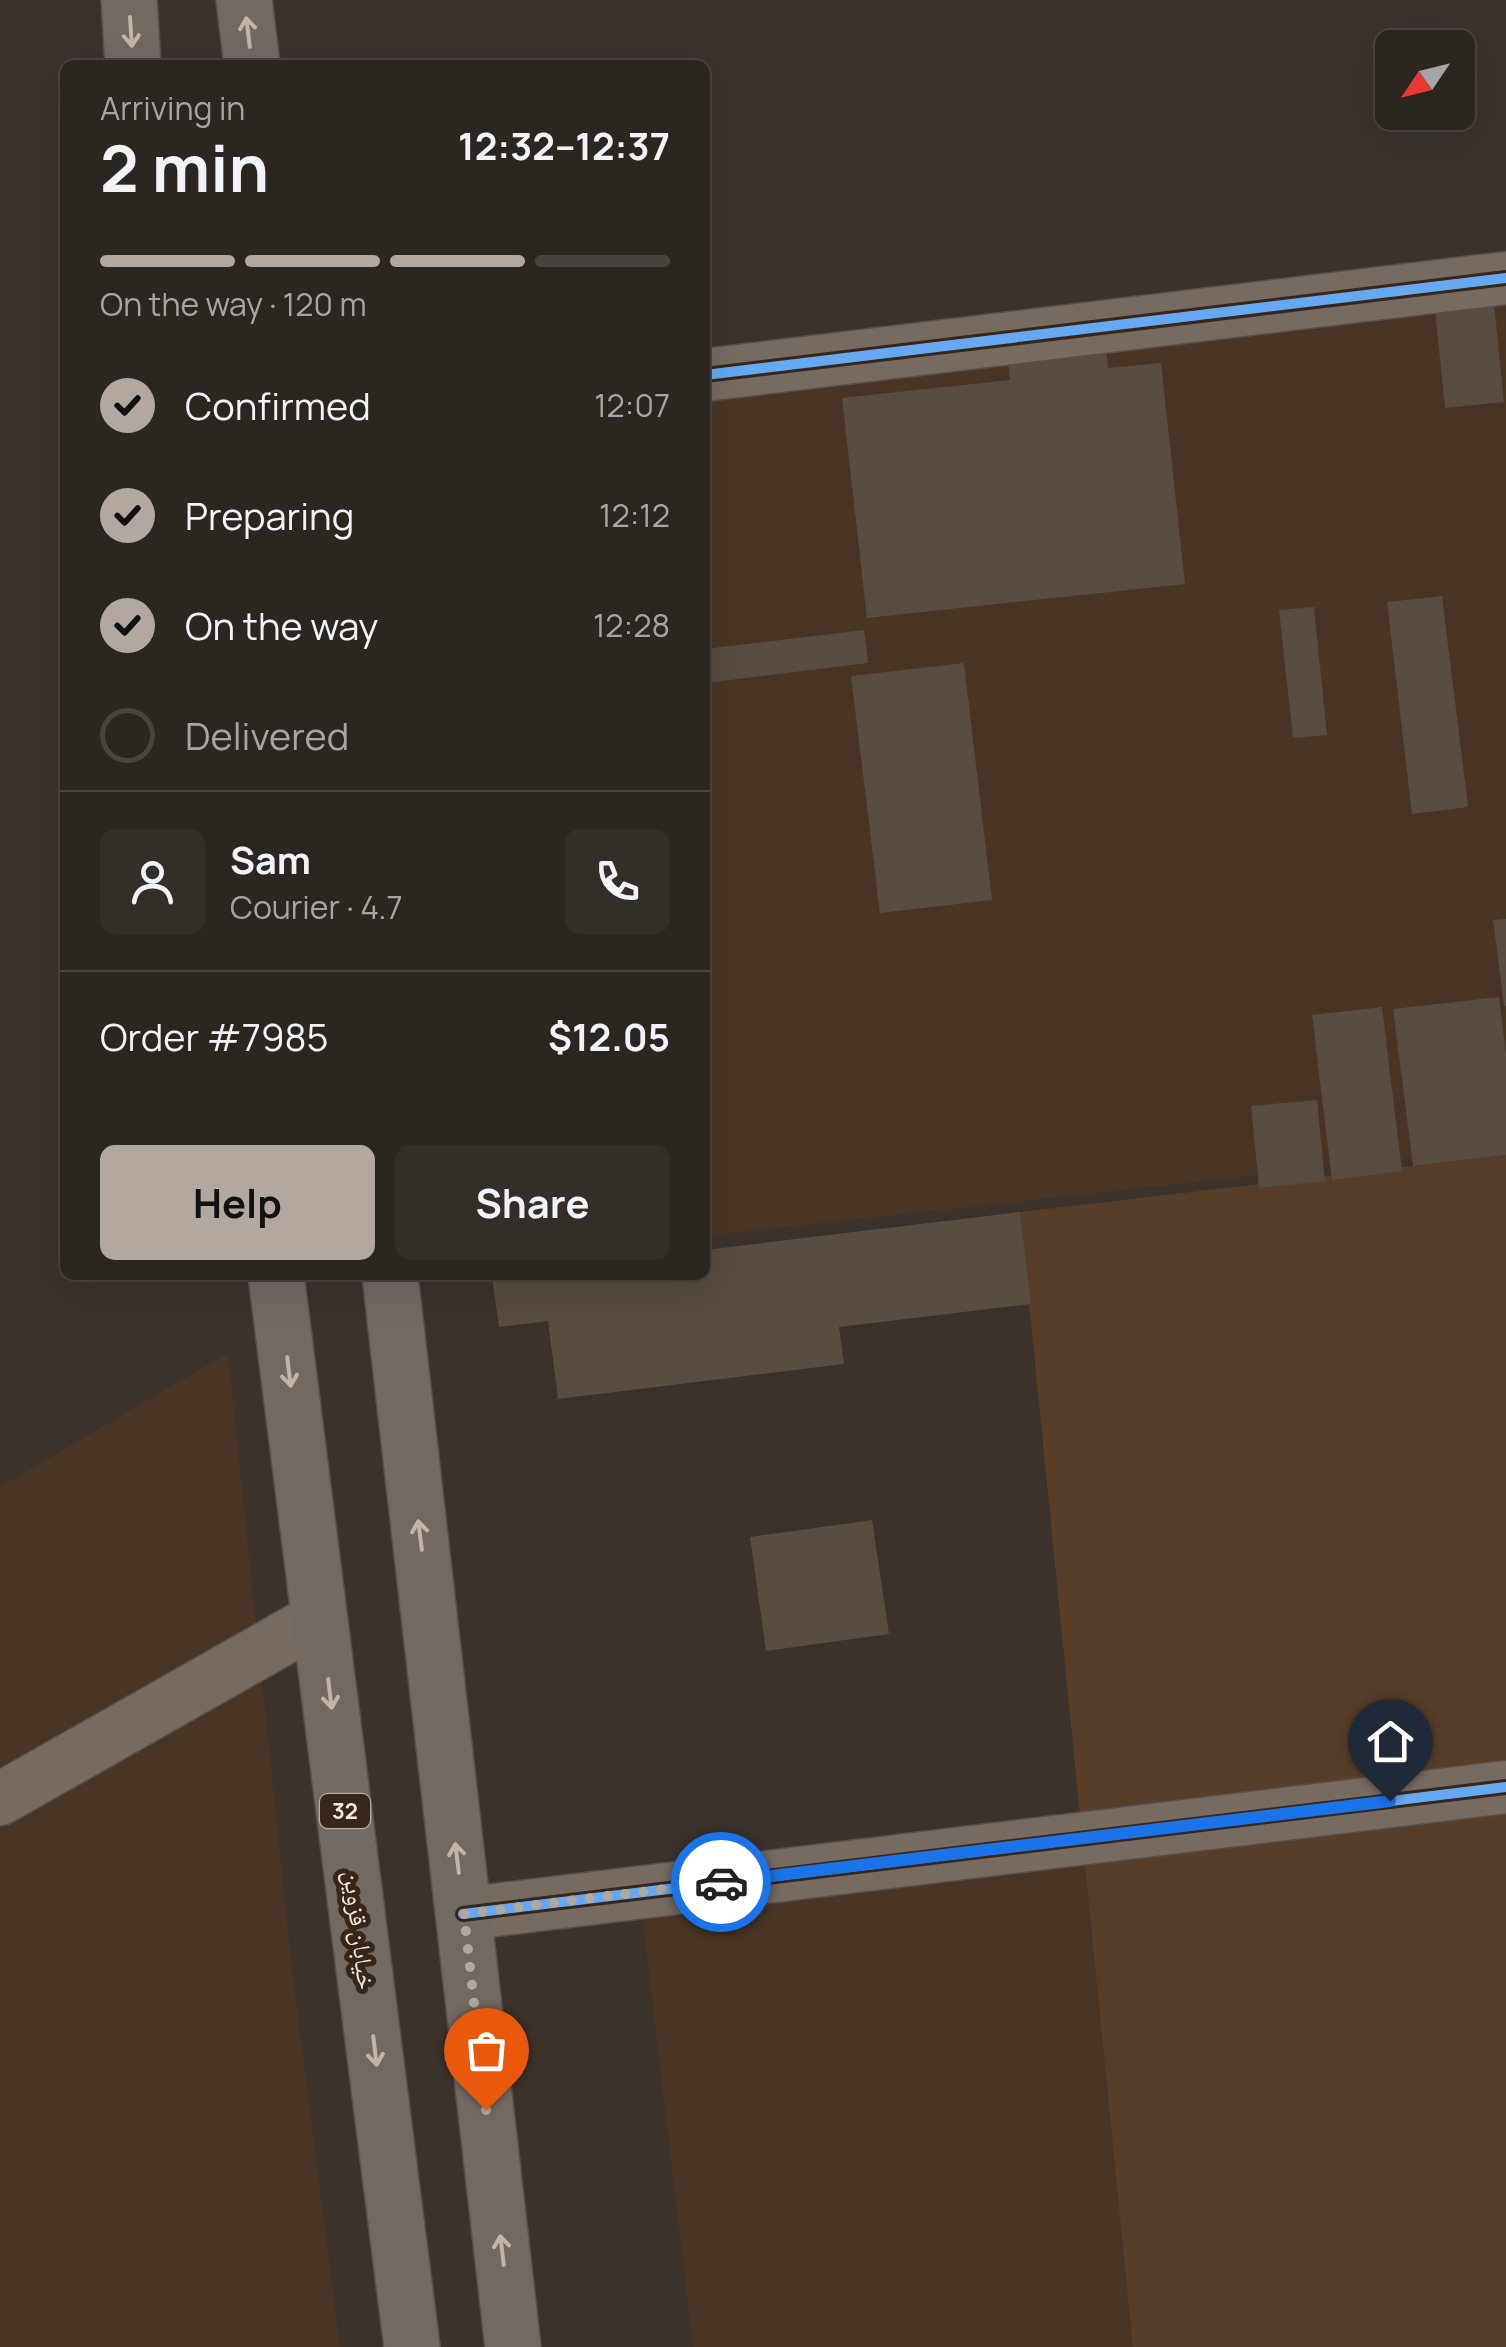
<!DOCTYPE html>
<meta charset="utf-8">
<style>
:root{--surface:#2c2620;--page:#342e29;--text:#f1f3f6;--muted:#a6a5a5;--line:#48433e;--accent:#b2a8a0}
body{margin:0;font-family:Manrope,"Noto Naskh Arabic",sans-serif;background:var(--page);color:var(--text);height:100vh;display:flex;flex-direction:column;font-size:38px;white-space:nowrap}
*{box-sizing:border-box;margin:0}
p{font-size:32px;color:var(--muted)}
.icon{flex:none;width:55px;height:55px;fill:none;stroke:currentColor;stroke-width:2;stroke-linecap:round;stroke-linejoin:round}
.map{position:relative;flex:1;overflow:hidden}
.details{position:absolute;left:60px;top:60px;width:650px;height:1220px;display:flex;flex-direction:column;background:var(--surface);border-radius:15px;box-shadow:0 10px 40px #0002,0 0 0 2px var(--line)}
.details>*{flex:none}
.needle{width:65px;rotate:235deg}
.buttons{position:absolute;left:1375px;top:30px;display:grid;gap:20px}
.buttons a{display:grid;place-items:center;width:100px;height:100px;border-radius:15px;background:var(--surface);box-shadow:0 10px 40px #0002,0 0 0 2px var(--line);font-size:50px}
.pin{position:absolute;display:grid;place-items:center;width:85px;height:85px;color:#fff;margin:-102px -42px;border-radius:50% 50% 50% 0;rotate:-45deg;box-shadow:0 0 10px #0007}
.pin .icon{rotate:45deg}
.courier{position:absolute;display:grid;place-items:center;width:100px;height:100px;margin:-50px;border:8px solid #1a73e8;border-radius:50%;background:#fff;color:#222;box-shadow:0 2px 12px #0007}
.headline em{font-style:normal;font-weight:700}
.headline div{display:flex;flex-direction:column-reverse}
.headline{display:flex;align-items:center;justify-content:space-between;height:170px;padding:0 40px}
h1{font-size:65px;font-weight:700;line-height:75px}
.bar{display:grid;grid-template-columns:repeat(4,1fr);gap:15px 10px;align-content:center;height:120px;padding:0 40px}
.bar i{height:12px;border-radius:8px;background:var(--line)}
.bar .selected{background:var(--accent)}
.bar p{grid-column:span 4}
.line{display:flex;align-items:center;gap:25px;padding:0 40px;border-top:2px solid var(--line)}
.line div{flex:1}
.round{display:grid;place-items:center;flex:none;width:105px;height:105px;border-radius:15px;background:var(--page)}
ol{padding:0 40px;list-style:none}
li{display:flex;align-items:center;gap:30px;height:110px}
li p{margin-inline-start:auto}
li .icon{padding:10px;border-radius:50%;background:var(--accent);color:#111;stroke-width:4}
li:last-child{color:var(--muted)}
li i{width:55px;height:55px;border:5px solid var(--line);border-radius:50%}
.action{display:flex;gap:20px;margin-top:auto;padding:20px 40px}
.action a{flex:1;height:115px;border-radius:15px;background:var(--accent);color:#111;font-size:40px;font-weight:700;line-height:115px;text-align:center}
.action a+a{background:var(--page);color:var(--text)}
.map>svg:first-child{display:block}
</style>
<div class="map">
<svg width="1506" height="2347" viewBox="0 0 1506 2347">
<rect width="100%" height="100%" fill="#3b322b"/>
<!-- built -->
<path fill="#493525" d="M1506 295V1148L705 1236V383Z
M228 1353 292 1969 340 2347H0V1487Z
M1162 1855 1219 2347H693L642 1914Z"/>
<!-- green -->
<path fill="#583e28" d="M1506 1155V2347H1133L1020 1212Z"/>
<!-- building -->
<path fill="#594c41" d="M1493 293 1504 402 1445 408 1434 299Z
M1105 339 1108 368 1161 363 1185 584 867 618 842 398 1010 380 1007 350Z
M1442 596 1468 807 1412 814 1387 602Z
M1314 607 1327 735 1293 738 1279 610Z
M864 630 868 663 705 683V649Z
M964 663 992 900 880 913 851 676Z
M1506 919V1006H1504L1493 920Z
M1499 997 1506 1055V1155L1413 1166 1393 1009Z
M1382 1007 1402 1171 1332 1180 1312 1015Z
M1317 1100 1325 1181 1259 1188 1251 1106Z
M1020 1212 1031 1304 839 1327 844 1364 558 1399 548 1321 499 1327 492 1276 705 1275V1250Z
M872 1520 889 1634 766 1651 750 1537Z"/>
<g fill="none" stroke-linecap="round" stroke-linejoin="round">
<!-- minor casing -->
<g stroke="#574f49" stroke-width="55">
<path id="minor" d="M705 375 1506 278
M0 1799 321 1617
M463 1914 1506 1787"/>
</g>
<!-- highway casing -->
<g stroke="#574f49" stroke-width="58">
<path id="highway" d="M129 0 133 65
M244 0 252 65
M276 1275 412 2347
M390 1275 513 2347"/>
</g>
<!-- minor -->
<use href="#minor" stroke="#766a61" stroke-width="52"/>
<!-- highway -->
<use href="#highway" stroke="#726962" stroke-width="55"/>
<!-- cycleway casing -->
<g stroke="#37271a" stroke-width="16">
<path id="cycleway" d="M705 375 1506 278
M463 1914 1506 1787"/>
</g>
<!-- cycleway -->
<use href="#cycleway" stroke="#66a8f1" stroke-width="10"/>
</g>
<!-- one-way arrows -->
<defs><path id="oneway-shaft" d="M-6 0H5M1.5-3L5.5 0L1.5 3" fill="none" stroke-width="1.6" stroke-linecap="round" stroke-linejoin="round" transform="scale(2.5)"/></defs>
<g stroke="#bfb5ad">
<use href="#oneway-shaft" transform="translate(131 32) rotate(86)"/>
<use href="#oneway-shaft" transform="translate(248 32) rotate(-97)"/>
<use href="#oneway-shaft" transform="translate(289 1372) rotate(83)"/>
<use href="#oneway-shaft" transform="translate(420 1535) rotate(-97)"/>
<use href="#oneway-shaft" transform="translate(330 1694) rotate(83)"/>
<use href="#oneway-shaft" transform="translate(457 1858) rotate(-97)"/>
<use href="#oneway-shaft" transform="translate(375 2051) rotate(83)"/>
<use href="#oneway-shaft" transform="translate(502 2250) rotate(-97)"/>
</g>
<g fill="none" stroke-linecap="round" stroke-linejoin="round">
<!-- done -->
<path stroke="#b2a8a0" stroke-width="10" stroke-dasharray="0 18" d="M486 2110 464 1914 721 1882"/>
<!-- route -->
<path stroke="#1a73e8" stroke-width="12" d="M721 1882 1390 1801"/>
</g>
<g text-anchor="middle" stroke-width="10" stroke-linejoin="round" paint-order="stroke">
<!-- shield labels -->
<rect fill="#37271a" stroke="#baada4" stroke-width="2.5" x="320" y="1794" width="50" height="34" rx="8"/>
<g font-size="22" font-weight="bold" fill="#f2e7df">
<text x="345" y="1819">32</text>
</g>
<!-- street labels -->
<g font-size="25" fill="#f2e7df" stroke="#37271a">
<text transform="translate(360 1930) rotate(83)" y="9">خیابان قزوین</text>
</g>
</g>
</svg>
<div class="buttons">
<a><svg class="needle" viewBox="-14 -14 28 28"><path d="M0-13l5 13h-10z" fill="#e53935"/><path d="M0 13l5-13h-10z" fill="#a6a5a5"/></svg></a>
</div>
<div class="pin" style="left:486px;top:2110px;background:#ea580c"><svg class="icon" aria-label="bag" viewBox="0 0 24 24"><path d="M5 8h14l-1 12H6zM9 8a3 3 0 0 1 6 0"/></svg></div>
<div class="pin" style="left:1390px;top:1801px;background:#1f2937"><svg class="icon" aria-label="home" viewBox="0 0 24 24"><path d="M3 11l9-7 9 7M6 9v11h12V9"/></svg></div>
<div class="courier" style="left:721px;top:1882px"><svg class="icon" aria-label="car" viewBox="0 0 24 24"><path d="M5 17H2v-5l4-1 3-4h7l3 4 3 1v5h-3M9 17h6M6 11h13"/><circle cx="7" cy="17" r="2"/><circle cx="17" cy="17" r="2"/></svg></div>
<section class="details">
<div class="headline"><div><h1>2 min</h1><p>Arriving in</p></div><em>12:32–12:37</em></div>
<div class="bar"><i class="selected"></i><i class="selected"></i><i class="selected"></i><i></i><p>On the way · 120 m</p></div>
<ol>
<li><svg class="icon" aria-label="check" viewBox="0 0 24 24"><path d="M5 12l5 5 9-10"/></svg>Confirmed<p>12:07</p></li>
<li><svg class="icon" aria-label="check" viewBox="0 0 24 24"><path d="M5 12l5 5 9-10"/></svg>Preparing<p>12:12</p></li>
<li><svg class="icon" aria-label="check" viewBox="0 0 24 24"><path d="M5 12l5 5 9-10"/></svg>On the way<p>12:28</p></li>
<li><i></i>Delivered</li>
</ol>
<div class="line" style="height:180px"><a class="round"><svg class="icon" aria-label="person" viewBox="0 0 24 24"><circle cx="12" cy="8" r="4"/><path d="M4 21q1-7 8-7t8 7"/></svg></a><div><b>Sam</b><p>Courier · 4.7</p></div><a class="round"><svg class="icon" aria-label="phone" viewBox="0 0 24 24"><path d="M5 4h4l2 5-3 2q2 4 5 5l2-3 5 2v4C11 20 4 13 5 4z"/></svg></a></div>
<div class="line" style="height:130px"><div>Order #7985</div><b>$12.05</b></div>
<div class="action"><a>Help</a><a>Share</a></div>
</section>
</div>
